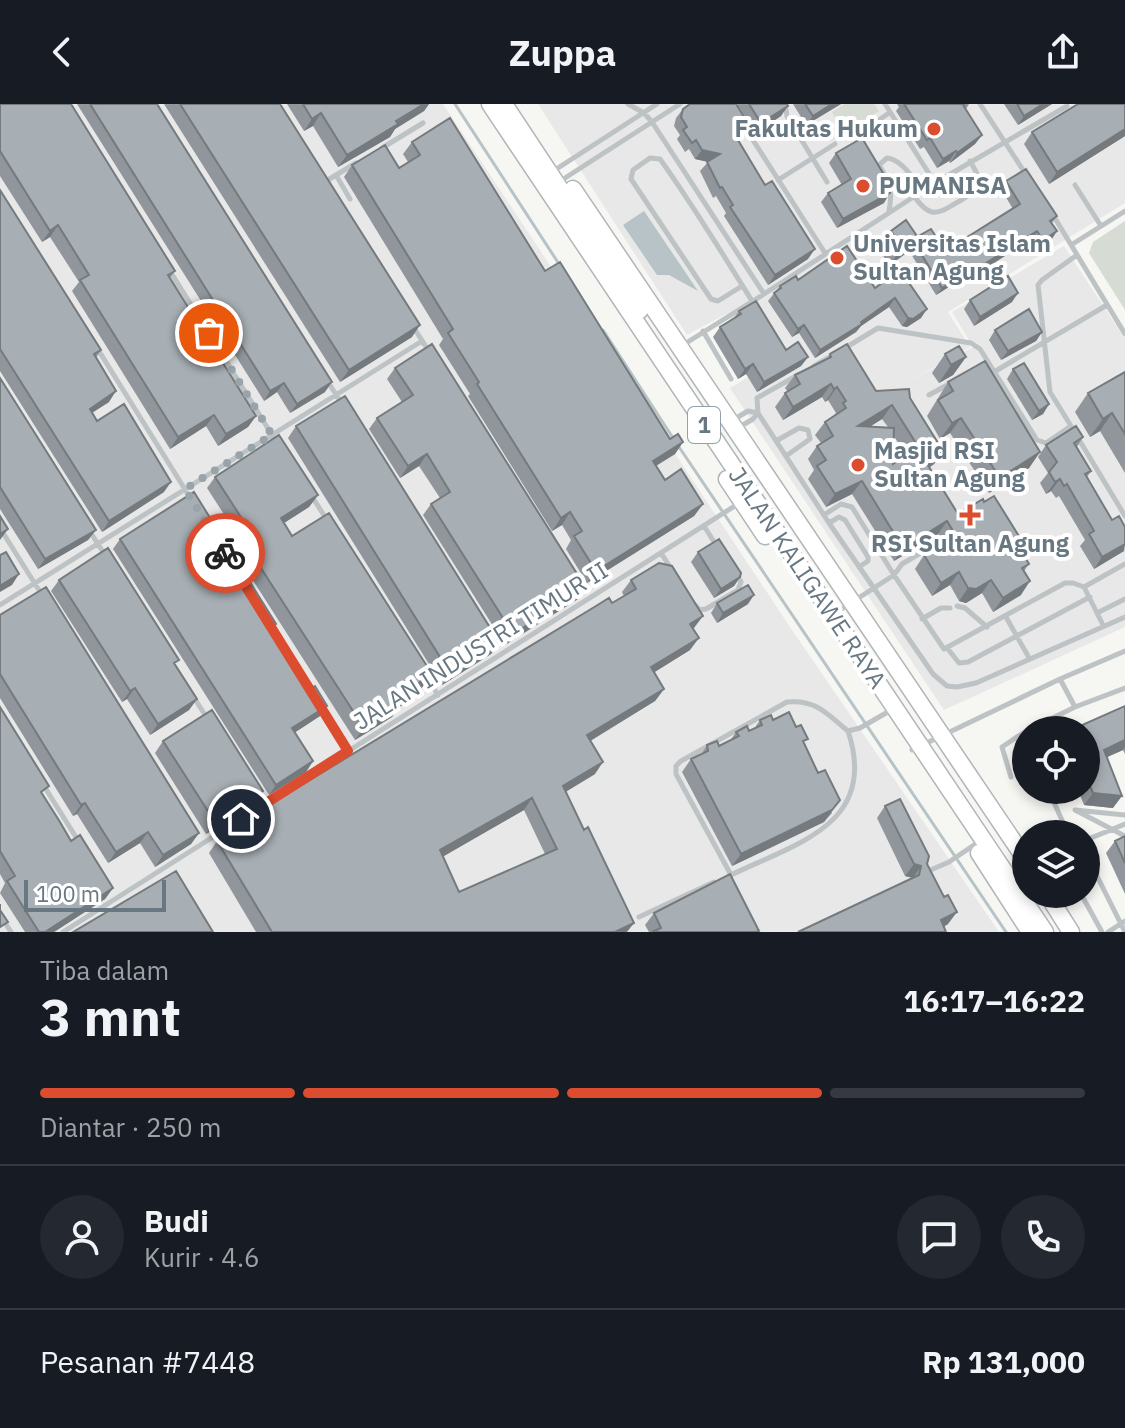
<!DOCTYPE html>
<html lang="id">
<meta charset="utf-8">
<style>
:root{--surface:#171b24;--page:#242831;--text:#f1f3f6;--muted:#9ea1a6;--line:#363941;--accent:#dc4c2e}
body{margin:0;font-family:"IBM Plex Sans",sans-serif;background:var(--page);color:var(--text);height:100vh;display:flex;flex-direction:column;font-size:30px;white-space:nowrap}
*{box-sizing:border-box;margin:0}
p{font-size:26px;color:var(--muted)}
.icon{flex:none;width:44px;height:44px;fill:none;stroke:currentColor;stroke-width:2;stroke-linecap:round;stroke-linejoin:round}
.map{position:relative;height:828px;overflow:hidden}
.panel{display:flex;flex-direction:column;background:var(--surface);flex:1}
.panel>*{flex:none}
.buttons{position:absolute;left:1012px;top:612px;display:grid;gap:16px}
.buttons a{display:grid;place-items:center;width:88px;height:88px;border-radius:50%;background:var(--surface);box-shadow:0 4px 12px #0003;font-size:40px}
.scale{position:absolute;left:24px;bottom:20px;width:142px;box-sizing:border-box;padding-left:8px;border:4px solid #677883;border-top:0;font-size:22px;line-height:28px;white-space:nowrap;color:#677883;-webkit-text-stroke:6px #fff;paint-order:stroke}
.pin{position:absolute;display:grid;place-items:center;width:68px;height:68px;color:#fff;margin:-34px;border:4px solid #fff;border-radius:50%;box-shadow:0 2px 8px #0007}
.courier{position:absolute;display:grid;place-items:center;width:80px;height:80px;margin:-40px;border:6px solid #dc4c2e;border-radius:50%;background:#fff;color:#222;box-shadow:0 2px 10px #0007}
.head em{font-style:normal;font-weight:700}
.head div{display:flex;flex-direction:column-reverse}
.head{display:flex;align-items:center;justify-content:space-between;height:136px;padding:0 40px}
h1{font-size:52px;font-weight:700;line-height:60px}
.bar{display:grid;grid-template-columns:repeat(4,1fr);gap:12px 8px;align-content:center;height:96px;padding:0 40px}
.bar i{height:10px;border-radius:6px;background:var(--line)}
.bar .on{background:var(--accent)}
.bar p{grid-column:span 4}
.line{display:flex;align-items:center;gap:20px;padding:0 40px;border-top:2px solid var(--line)}
.line div{flex:1}
.round{display:grid;place-items:center;flex:none;width:84px;height:84px;border-radius:42px;background:var(--page)}
header{display:flex;justify-content:space-between;align-items:center;height:104px;padding:0 40px;background:var(--surface);font-size:36px;font-weight:700}
.map>svg:first-child{display:block}
</style>
<header><svg class="icon" aria-label="back" viewBox="0 0 24 24"><path d="M15 5l-7 7 7 7"/></svg>Zuppa<svg class="icon" aria-label="share" viewBox="0 0 24 24"><path d="M12 15V3M7 8l5-5 5 5M5 13v7h14v-7"/></svg></header>
<div class="map">
<svg width="1125" height="828" viewBox="0 0 1125 828">
<rect width="100%" height="100%" fill="#f6f6f3"/>
<!-- built -->
<path fill="#e7e8e7" d="M0 0H443L792 526 999 828H0Z
M538 0H1125V99L948 208 970 243 898 283 973 243 952 208 1064 142 1125 235V523L944 606 730 284 761 265 726 210 687 231Z"/>
<!-- green -->
<path fill="#d6dbd3" d="M845 0H874L879 7 844 28 832 8Z
M1125 117V206L1089 149 1093 138Z"/>
<!-- water -->
<path fill="#b7c3c7" d="M644 107 698 187 669 171H657L623 121Z"/>
<g fill="none" stroke-linecap="round" stroke-linejoin="round">
<!-- stream -->
<path stroke="#b7c3c7" stroke-width="3" d="M455 0 559 160
M603 226 673 334
M677 340 1006 828"/>
<!-- trunk casing -->
<g stroke="#b1b5b8" stroke-width="19">
<path id="trunk" d="M490 0 1045 828
M504 0 640 206
M573 85 1026 756
M727 375 765 432
M979 749 1030 828
M1047 790 1071 828"/>
</g>
<!-- service -->
<path stroke="#bdc2c5" stroke-width="5" d="M628 0 644 9 652 18 764 190 935 79 1067 2
M785 0 787 12 827 78
M885 0 935 79
M980 0 1025 69
M744 22 825 149
M863 39 860 29 889 9
M382 44 423 19
M558 64 657 0
M336 71 356 59
M565 74 680 0
M778 76 835 40
M323 79 336 71 350 95
M1075 81 1101 122
M914 92C932 118 940 108 963 95 968 91 976 88 978 82 981 74 974 64 970 57
M889 107C893 87 890 78 879 61L887 54C903 56 913 75 923 87
M1053 111 1125 230
M1071 141 1125 107
M170 167 277 339
M742 182 718 197 711 195 631 75 633 66 650 54 660 55C693 101 722 149 752 197
M414 224 430 249
M703 227 731 275
M683 241 764 190
M97 244 191 395
M845 244 878 224 971 239 980 245 1037 336 1046 339 1071 322
M814 262 833 251
M994 268 1107 201
M798 271 757 294 758 309 829 419 933 570 947 582 957 583 976 579 1125 513
M328 278 342 300
M929 291 949 280
M733 316 748 307 758 309
M1071 322 1050 288 1038 181 1042 176 1077 151
M736 325 753 315 758 309
M1078 334 1125 412
M776 337 799 324 808 326 810 335 786 352
M311 391 327 416
M824 411 841 400 852 403 894 471 944 545 1065 479H1073L1084 483 1125 460
M829 419 839 413 845 416 868 453V457L859 463
M704 422 716 441
M0 424 42 491
M89 426 105 451
M661 449 672 466
M1084 483 1102 519
M0 501 422 237
M695 501 700 506 706 505 738 486 741 478 735 469
M957 502 965 504 987 523
M840 506 894 471 902 460 924 447
M1097 509 1125 495
M1006 513 1028 552
M922 515 941 504H950
M948 545 959 559 968 558 1090 493
M427 573 438 591
M1060 575 1075 603
M193 592 207 614
M321 604 348 647
M1028 626 1075 603 1125 584
M912 646 1060 575 1125 547
M1011 673 1002 643 1026 627
M44 682 79 738
M1049 687 1068 730
M1125 711 1075 706 1125 732
M1086 736 1125 720
M1086 758 1092 762 1125 828
M926 768 949 758 974 741
M731 771 676 670V662L681 657 787 598C816 595 827 610 848 627L860 624 886 609
M731 771C797 739 879 720 848 627
M1081 790 1102 828
M0 811 11 828
M639 813 714 778
M63 828 741 398
M1108 828 1125 817"/>
<!-- trunk -->
<use href="#trunk" stroke="#fff" stroke-width="16"/>
</g>
<!-- wall -->
<path fill="#90969b" fill-rule="evenodd" d="M0 0 175 167 170 174 256 312 248 323 218 342 206 322 170 345 72 187 79 178 50 133 42 138 0 72Z
M77 0H157L325 288 290 309 277 288 264 297Z
M164 0H280L412 233 340 278Z
M287 0H429L424 7 395 25 390 33 338 63 313 22 304 27Z
M737 0H787L781 12 755 29Z
M793 0H841L806 21Z
M897 0H969L966 5 982 31 975 40 950 59 949 57 937 64 924 43 920 45 896 7 899 3Z
M1004 0H1052L1018 21Z
M1125 0V32L1049 80 1024 40 1032 28Z
M683 5 739 33 737 35 808 155 768 181 724 112 726 109 716 92 713 94 700 67 708 58 695 55 689 45 685 48 677 35 680 31 674 22 676 14Z
M412 38 545 167 670 335 683 338 675 350 656 362 665 376 703 400 694 412 587 479 566 445 571 436 562 421 552 427 468 292 470 290 439 241 443 235 344 73 352 61 399 64 408 58 403 50Z
M836 49 884 99 837 124 821 98 828 89 842 81 829 59Z
M1006 77 1057 112 1052 119V135L1038 144 1032 135 962 179 960 176 936 191 908 145 905 150 890 161 878 145 891 127 917 132 945 147 1013 105 1001 85Z
M0 86 101 246 96 254 109 298 92 309 97 317 164 388 102 428 0 267Z
M900 166 921 214 907 223 902 222 889 203 861 222 856 228 815 254 799 229 792 233 768 197 780 182 798 176 875 184Z
M970 196 1012 198 974 222 964 205Z
M739 207 786 246 808 253 801 262 757 288 746 270 738 275 713 233 720 223 733 215Z
M995 226 1042 228 1036 237 1001 256 989 236Z
M830 250 876 287 910 294 943 347 934 360 929 364 958 410 1022 437 1018 442 1029 460 1024 467 1021 491 993 508 982 489 966 499 959 497 950 481 932 492 915 465 924 451 944 439 938 430 894 457 852 390 826 403 808 375 814 366 808 355 817 342 821 339 815 331 825 318 834 312 836 309 828 296 825 298 822 293 783 316 775 303 785 289 788 288 785 284 795 271 827 255ZM882 315 888 323H869ZM894 332 906 352 893 360Z
M945 250 966 253 953 271 939 279 932 269Z
M395 264 578 495 505 541 423 411 431 400 440 394 419 362 400 374 369 325 377 314 402 298 387 275Z
M1013 265 1049 300 1043 310 1032 316 1007 275Z
M1125 268V369L1100 327 1090 333 1075 308 1088 289Z
M0 274 96 426 88 436 38 465 0 405Z
M948 278 1040 348 1029 364 989 389 950 329 940 335 927 312Z
M296 322 499 538 491 550 442 581 288 334Z
M1083 333 1077 343 1091 367 1087 373 1124 447 1094 465 1080 442 1085 436 1059 392 1056 394 1051 387 1046 390 1040 379 1048 369 1038 353 1046 341Z
M215 373 318 391 309 403 284 419 292 432 424 582 399 598 401 601 392 613 355 636 240 456 247 446 207 384Z
M120 435 276 520 273 525 310 585 327 602 320 612 295 628 313 657 306 668 269 691 113 445Z
M698 448 740 473 734 482 714 494 691 458Z
M59 476 175 561 197 595 189 606 150 631 127 595 122 598 51 487Z
M631 476 693 525 690 546 654 568 664 585 655 597 590 636 595 670 565 688 627 828H256L209 749 217 737 235 726 241 718 624 492 622 488ZM524 706 545 750 459 788 443 752Z
M717 499 748 500 717 519 711 509Z
M0 511 199 729 191 740 155 763 140 739 108 759 77 710 73 712 0 594Z
M1125 602V650L1123 646 1107 653 1113 704 1084 701 1078 686H1086V626Z
M0 603 43 691 71 737 113 784 105 795 54 828H25L0 789 5 779 0 770Z
M760 616H773L804 640 832 709 824 718 732 762 682 668 691 655 701 651 707 641 719 642 730 637 736 628 749 627 754 625Z
M163 637 263 687 254 700 206 730 155 649Z
M1026 659V682L1020 668Z
M885 702 927 760 948 820 944 823 913 774 905 772 877 714Z
M1125 732V790L1106 749 1115 737Z
M654 809 758 828H649L645 821Z"/>
<!-- shaded-wall -->
<path fill="#757a7e" d="M424 0H429L424 7 395 25 390 33 338 63 347 51Z
M832 0H841L806 21 813 12Z
M1043 0H1052L1018 21 1024 12Z
M788 2 781 12 755 29 761 19Z
M321 9 313 22 304 27 312 15Z
M746 24 739 33 728 40 735 31Z
M1125 25V32L1049 80 1057 68Z
M982 31 975 40 950 59 957 49Z
M702 46 720 50 714 59 695 55Z
M956 47 949 57 937 64 943 55Z
M890 89 884 99 837 124 843 115Z
M58 121 50 133 42 138 50 127Z
M1037 127 1032 135 962 179 967 171Z
M1057 127 1052 135 1038 144 1043 136Z
M917 132 905 150 890 161 902 143Z
M815 145 808 155 768 181 775 171Z
M966 169 960 176 936 191 942 184Z
M1018 189 1012 198 974 222 980 213Z
M895 194 889 203 861 222 856 228 815 254 820 246Z
M927 205 921 214 907 223 902 222 908 214Z
M420 221 412 233 340 278 349 266Z
M804 221 799 229 792 233 798 225Z
M1042 228 1036 237 1001 256 1008 247Z
M808 253 801 262 757 288 764 278Z
M966 253 953 271 939 279 951 261Z
M753 260 746 270 738 275 745 265Z
M332 278 325 288 290 309 297 300Z
M284 279 277 288 264 297 270 287Z
M831 280 822 293 783 316 793 303Z
M837 283 828 296 825 298 834 285Z
M116 287 109 298 82 315 90 305Z
M1049 300 1043 310 1032 316 1039 307Z
M892 301 882 315 849 336 858 322Z
M1112 309 1100 327 1090 333 1103 315Z
M214 311 206 322 170 345 178 333Z
M256 312 248 323 218 342 226 330Z
M961 314 950 329 940 335 952 319Z
M683 338 675 350 644 369 653 357Z
M943 347 934 360 916 372 926 358Z
M1040 348 1029 364 989 389 1000 374Z
M427 350 419 362 400 374 408 362Z
M1060 375 1051 387 1046 390 1055 378Z
M862 377 852 390 826 403 835 390Z
M171 378 164 388 102 428 109 417Z
M318 391 309 403 273 426 281 414Z
M703 400 694 412 587 479 596 467Z
M570 408 562 421 552 427 561 414Z
M947 417 938 430 894 457 903 444Z
M8 425 0 436V430Z
M96 426 88 436 38 465 45 455Z
M1125 440 1124 447 1094 465 1102 453Z
M959 468 950 481 932 492 941 479Z
M19 470 12 481 0 488V482Z
M740 473 734 482 714 494 721 485Z
M991 476 982 489 966 499 959 497 968 484Z
M1030 477 1021 491 993 508 1003 494Z
M586 484 578 495 505 541 513 530Z
M754 491 748 500 717 519 723 509Z
M703 512 694 524 682 532 690 520Z
M699 534 690 546 642 576 651 563Z
M499 538 491 550 442 581 450 569Z
M432 570 424 582 388 605 396 594Z
M135 584 127 595 122 598 130 587Z
M664 585 655 597 579 644 587 631Z
M197 595 189 606 150 631 158 620Z
M401 601 392 613 355 636 364 624Z
M327 602 320 612 285 635 292 624Z
M1125 636V643L1123 646 1096 658 1104 646Z
M313 657 306 668 269 691 276 681Z
M603 658 595 670 554 695 563 682Z
M263 687 254 700 206 730 215 718Z
M1093 689 1122 692 1113 704 1084 701Z
M532 694 524 706 432 759 440 746Z
M840 696 824 718 732 762 741 750Z
M85 699 77 710 73 712 81 701Z
M148 728 140 739 108 759 116 748Z
M199 729 191 740 155 763 163 751Z
M914 760 921 762 913 774 905 772Z
M113 784 105 795 54 828H45Z
M957 808 948 820 932 828 941 816Z
M634 819 627 828H615Z"/>
<!-- building -->
<path fill="#a7afb4" stroke="#757a7e" stroke-width="2" fill-rule="evenodd" d="M0 0H71L175 167 168 171 256 312 226 330 214 311 178 333 80 176 89 171 58 121 50 127 0 47Z
M90 0H157L332 278 297 300 284 279 270 287Z
M180 0H280L420 221 349 266Z
M303 0H424L396 17 398 20 347 51 321 9 312 15Z
M690 0H736L746 16V24L735 31 765 81 772 77 815 145 775 171 730 103 733 101 722 83 720 84 707 58 720 50 702 46 696 36 692 39 683 26 687 23 681 13 683 5Z
M749 0H787L788 2 761 19Z
M805 0H832L813 12Z
M904 0H965L963 1 982 31 957 49 956 47 943 55 930 34 927 36Z
M1017 0H1043L1024 12Z
M1078 0H1125V25L1057 68 1032 28Z
M450 14 545 167 560 158 670 335 678 330 683 338 653 357 665 376 681 365 703 400 596 467 574 432 582 427 570 408 561 414 477 280 479 278 448 229 453 225 352 61 385 41 399 64 420 51 412 38Z
M862 34 883 69 891 75 890 89 843 115 828 89 851 75 836 49Z
M1026 65 1057 112 1050 117 1057 127 1043 136 1037 127 967 171 966 169 942 184 914 138 917 133 931 125 945 147 1020 100 1006 77Z
M0 86 101 246 94 250 116 287 90 305 97 317 124 300 171 378 109 417 0 245Z
M906 116 917 132 902 143 891 127Z
M847 142 875 184 900 166 927 205 913 215 908 214 895 194 861 218 862 220 820 246 804 221 798 225 774 189 781 184 780 182 796 172 798 176Z
M1008 172 1018 189 980 213 970 196Z
M756 197 786 246 798 238 808 253 764 278 753 260 745 265 720 223 741 210 739 207Z
M1029 205 1042 228 1008 247 995 226Z
M432 240 586 484 513 530 431 400 450 388 427 350 408 362 377 314 413 291 395 264Z
M847 240 876 287 909 285 910 294 943 347 926 358 958 410 983 395 984 398 994 392 1022 437 1017 440 1029 460 1022 464 1030 477 1003 494 991 476 976 485 968 484 959 468 941 479 924 451 956 432 947 417 903 444 862 377 835 390 817 362 826 356 817 342 833 332 825 318 846 304 843 299 846 297 837 283 834 285 831 280 793 303 785 289 800 280 795 271 831 253 830 250ZM892 301 919 344 893 360 894 324 858 322Z
M959 242 966 253 951 261 945 250Z
M985 257 1040 348 1000 374 961 314 952 319 938 296 953 287 948 278Z
M1024 259 1049 300 1039 307 1013 265Z
M1125 268V330L1112 309 1103 315 1088 289Z
M0 274 96 426 45 455 0 383Z
M345 292 499 538 450 569 296 322Z
M1076 322 1083 333 1074 339 1091 367 1085 370 1112 416 1119 412 1125 423V440L1102 453 1089 430 1094 427 1067 380 1064 382 1060 375 1055 378 1049 368 1057 358 1046 341Z
M279 331 318 391 281 414 292 432 329 409 432 570 396 594 401 601 364 624 248 444 257 438 215 373Z
M194 388 276 520 271 523 310 585 315 582 327 602 292 624 313 657 276 681 120 435Z
M0 412 8 425 0 430Z
M719 435 741 469 740 473 721 485 698 448Z
M108 444 179 556 174 559 197 595 158 620 135 584 130 587 59 476Z
M6 448 19 470 0 482V451Z
M659 459 672 462 703 512 690 520 699 534 651 563 664 585 587 631 603 658 563 682 584 726 588 723 634 819 615 828H272L217 737 243 722 241 718 596 502 609 494 612 499 636 485 631 476ZM532 694 557 745 459 788 440 746Z
M748 481 754 491 723 509 717 499Z
M46 483 199 729 163 751 148 728 116 748 85 699 81 701 0 570V511Z
M1125 602V636L1104 646 1122 692 1093 689 1086 672V626H1071Z
M0 603 49 682 41 688 60 718 71 737 80 731 113 784 45 828H39L7 777 15 772 0 747Z
M212 606 263 687 215 718 163 637Z
M789 608 796 623 801 621 808 635 803 637 818 669 825 666 840 696 832 706 741 750 691 655 708 647 707 641 717 637 719 642 739 632 736 628 747 622 749 627 762 621 760 616 771 611 773 616Z
M900 695 929 752 927 760 944 793 948 791 957 808 941 816 946 828H798L919 771 921 762 914 760 885 702Z
M1125 732V759L1115 737Z
M176 767 213 828H73Z
M730 770 759 827 756 828H652L661 824 654 809Z
M0 800V806L8 818 0 823Z"/>
<g fill="none" stroke-linecap="round" stroke-linejoin="round">
<!-- done -->
<path stroke="#99a4aa" stroke-width="8" stroke-dasharray="0 14.4" d="M209 229 272 331 185 385 225 449"/>
<!-- route -->
<path stroke="#dc4c2e" stroke-width="10" d="M225 449 348 647 241 715"/>
</g>
<!-- markers -->
<g fill="#dc4c2e" stroke="#fff" stroke-width="3">
<circle cx="934" cy="25" r="8"/>
<circle cx="863" cy="82" r="8"/>
<circle cx="837" cy="154" r="8"/>
<circle cx="858" cy="361" r="8"/>
<path d="M966 399h8v8h8v8h-8v8h-8v-8h-8v-8h8z"/>
</g>
<g text-anchor="middle" stroke-width="8" stroke-linejoin="round" paint-order="stroke">
<!-- shield labels -->
<rect fill="#fff" stroke="#95a0a8" stroke-width="2" x="688" y="303" width="32" height="36" rx="6"/>
<g font-size="22" font-weight="bold" fill="#677883">
<text x="704" y="329">1</text>
</g>
<!-- poi labels -->
<g font-size="24" font-weight="bold" fill="#677883" stroke="#fff" text-anchor="start">
<text x="918" y="33" text-anchor="end">Fakultas Hukum</text>
<text x="879" y="90">PUMANISA</text>
<text x="853" y="148">Universitas Islam<tspan x="853" dy="28">Sultan Agung</tspan></text>
<text x="874" y="355">Masjid RSI<tspan x="874" dy="28">Sultan Agung</tspan></text>
<text x="970" y="448" text-anchor="middle">RSI Sultan Agung</text>
</g>
<!-- street labels -->
<g font-size="24" fill="#677883" stroke="#fff">
<text transform="translate(807 474) rotate(56)" y="8">JALAN KALIGAWE RAYA</text>
<text transform="translate(481 542) rotate(-32)" y="8">JALAN INDUSTRI TIMUR II</text>
</g>
</g>
</svg>
<div class="buttons">
<a><svg class="icon" aria-label="locate" viewBox="0 0 24 24"><circle cx="12" cy="12" r="6"/><path d="M12 2v4M12 18v4M2 12h4M18 12h4"/></svg></a>
<a><svg class="icon" aria-label="layers" viewBox="0 0 24 24"><path d="M12 4l9 5-9 5-9-5zM3 14l9 5 9-5"/></svg></a>
</div>
<div class="scale">100 m</div>
<div class="pin" style="left:209px;top:229px;background:#ea580c"><svg class="icon" aria-label="bag" viewBox="0 0 24 24"><path d="M5 8h14l-1 12H6zM9 8a3 3 0 0 1 6 0"/></svg></div>
<div class="pin" style="left:241px;top:715px;background:#1f2937"><svg class="icon" aria-label="home" viewBox="0 0 24 24"><path d="M3 11l9-7 9 7M6 9v11h12V9"/></svg></div>
<div class="courier" style="left:225px;top:449px"><svg class="icon" aria-label="bike" viewBox="0 0 24 24"><circle cx="6" cy="16" r="4"/><circle cx="18" cy="16" r="4"/><path d="M6 16l4-8h5l3 8M10 8l3 8H6M13 5h3"/></svg></div>
</div>
<section class="panel">
<div class="head"><div><h1>3 mnt</h1><p>Tiba dalam</p></div><em>16:17–16:22</em></div>
<div class="bar"><i class="on"></i><i class="on"></i><i class="on"></i><i></i><p>Diantar · 250 m</p></div>
<div class="line" style="height:144px"><a class="round"><svg class="icon" aria-label="person" viewBox="0 0 24 24"><circle cx="12" cy="8" r="4"/><path d="M4 21q1-7 8-7t8 7"/></svg></a><div><b>Budi</b><p>Kurir · 4.6</p></div><a class="round"><svg class="icon" aria-label="chat" viewBox="0 0 24 24"><path d="M4 5h16v11H9l-5 4z"/></svg></a><a class="round"><svg class="icon" aria-label="phone" viewBox="0 0 24 24"><path d="M5 4h4l2 5-3 2q2 4 5 5l2-3 5 2v4C11 20 4 13 5 4z"/></svg></a></div>
<div class="line" style="height:104px"><div>Pesanan #7448</div><b>Rp 131,000</b></div>
</section>
